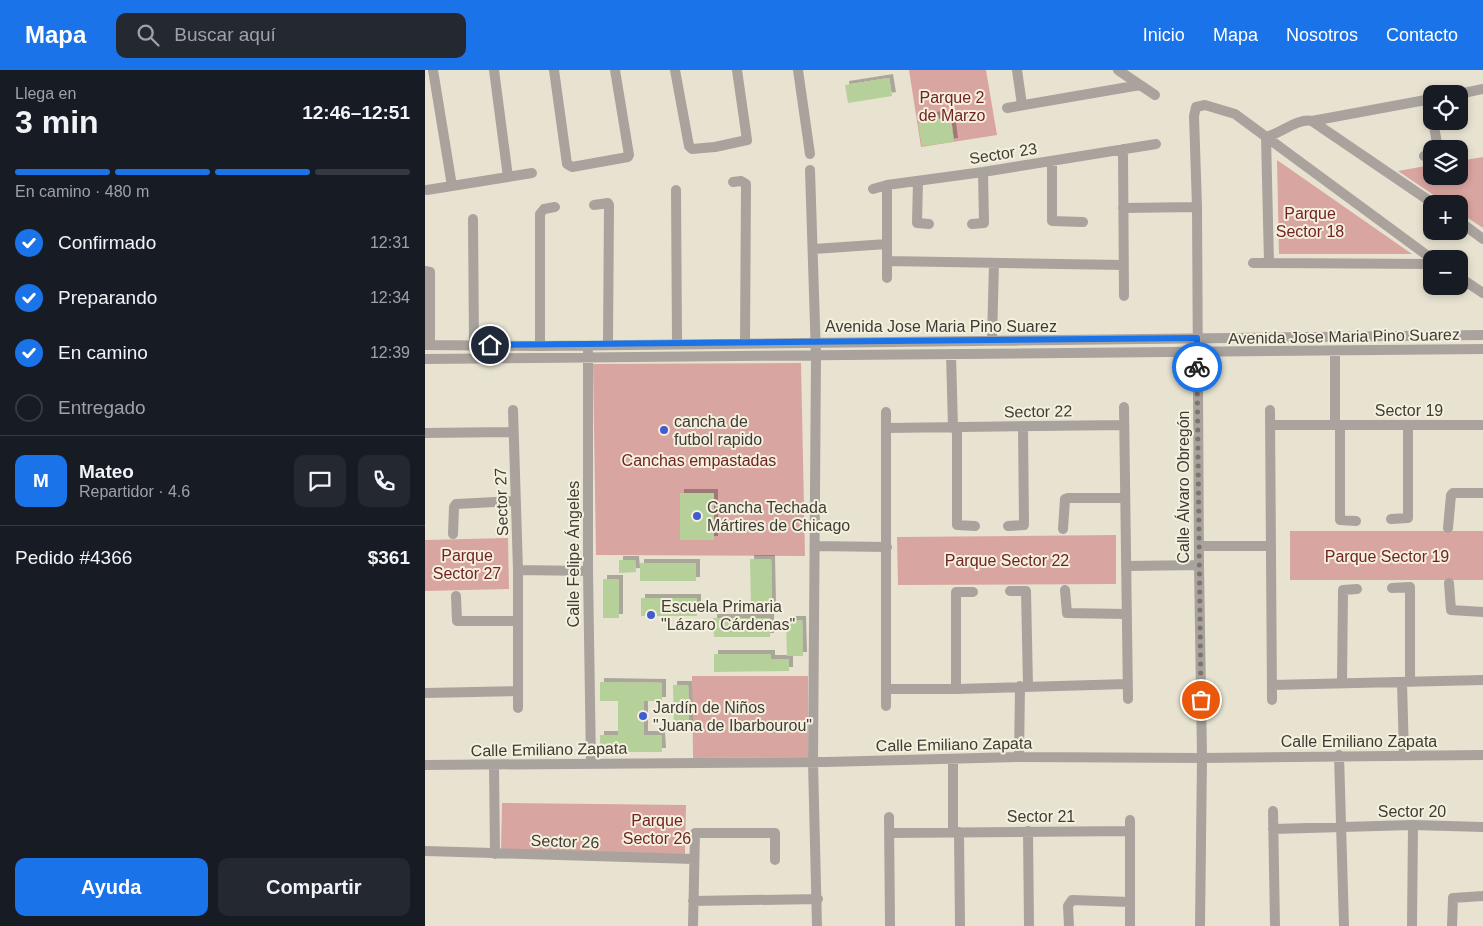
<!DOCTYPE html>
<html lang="es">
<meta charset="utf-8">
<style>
:root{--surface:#171b24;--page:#242831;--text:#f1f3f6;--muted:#9ea1a6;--line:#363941;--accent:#1a73e8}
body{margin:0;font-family:Arial,sans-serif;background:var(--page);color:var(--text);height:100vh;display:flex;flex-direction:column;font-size:19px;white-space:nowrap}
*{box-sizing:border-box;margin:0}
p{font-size:16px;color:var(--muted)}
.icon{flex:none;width:28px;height:28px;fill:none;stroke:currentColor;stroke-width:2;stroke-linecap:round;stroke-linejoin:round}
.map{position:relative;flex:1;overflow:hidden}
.drawer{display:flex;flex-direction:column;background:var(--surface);width:425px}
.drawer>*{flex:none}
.controls{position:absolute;left:998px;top:15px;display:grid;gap:10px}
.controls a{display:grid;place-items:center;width:45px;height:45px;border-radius:10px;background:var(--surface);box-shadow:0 2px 8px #0003;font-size:25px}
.pin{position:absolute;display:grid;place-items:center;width:42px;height:42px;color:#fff;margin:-21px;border:2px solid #fff;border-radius:50%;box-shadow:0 1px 5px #0007}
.courier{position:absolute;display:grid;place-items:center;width:50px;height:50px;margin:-25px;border:4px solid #1a73e8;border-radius:50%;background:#fff;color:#222;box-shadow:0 1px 6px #0007}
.headline em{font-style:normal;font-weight:600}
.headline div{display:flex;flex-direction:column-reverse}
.headline{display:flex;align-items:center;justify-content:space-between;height:85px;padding:0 15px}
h1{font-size:32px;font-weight:600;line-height:38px}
.bar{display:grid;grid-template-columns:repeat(4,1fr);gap:8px 5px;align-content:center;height:60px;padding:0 15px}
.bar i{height:6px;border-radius:4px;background:var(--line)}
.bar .on{background:var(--accent)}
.bar p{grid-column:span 4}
.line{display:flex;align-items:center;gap:12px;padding:0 15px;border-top:1px solid var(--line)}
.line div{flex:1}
.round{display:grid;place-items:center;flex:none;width:52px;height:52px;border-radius:10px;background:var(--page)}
ol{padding:0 15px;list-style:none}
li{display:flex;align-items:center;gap:15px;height:55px}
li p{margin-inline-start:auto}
li .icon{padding:5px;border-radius:50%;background:var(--accent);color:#fff;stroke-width:4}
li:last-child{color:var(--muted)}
li i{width:28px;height:28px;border:2px solid var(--line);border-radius:50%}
.primary-button{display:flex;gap:10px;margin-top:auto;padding:10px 15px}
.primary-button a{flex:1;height:58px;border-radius:10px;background:var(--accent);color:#fff;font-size:20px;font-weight:600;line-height:58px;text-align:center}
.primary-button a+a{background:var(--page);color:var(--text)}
header{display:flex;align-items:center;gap:30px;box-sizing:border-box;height:70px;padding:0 25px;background:var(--accent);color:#fff}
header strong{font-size:24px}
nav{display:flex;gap:28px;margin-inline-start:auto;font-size:18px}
.search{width:350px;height:45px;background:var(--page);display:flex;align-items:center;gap:12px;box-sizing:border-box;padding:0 18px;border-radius:10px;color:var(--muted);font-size:19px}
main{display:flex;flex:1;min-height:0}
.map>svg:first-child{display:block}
</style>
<header>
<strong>Mapa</strong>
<div class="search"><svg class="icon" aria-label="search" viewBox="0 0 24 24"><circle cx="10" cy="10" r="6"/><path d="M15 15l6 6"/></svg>Buscar aquí</div>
<nav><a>Inicio</a><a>Mapa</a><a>Nosotros</a><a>Contacto</a></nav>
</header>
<main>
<section class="drawer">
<div class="headline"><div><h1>3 min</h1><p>Llega en</p></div><em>12:46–12:51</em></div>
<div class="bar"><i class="on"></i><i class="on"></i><i class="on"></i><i></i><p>En camino · 480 m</p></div>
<ol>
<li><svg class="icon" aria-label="check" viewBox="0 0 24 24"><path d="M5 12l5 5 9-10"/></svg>Confirmado<p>12:31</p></li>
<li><svg class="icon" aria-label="check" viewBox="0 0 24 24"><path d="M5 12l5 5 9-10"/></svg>Preparando<p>12:34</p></li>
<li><svg class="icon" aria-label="check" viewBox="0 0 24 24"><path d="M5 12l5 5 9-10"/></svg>En camino<p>12:39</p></li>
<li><i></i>Entregado</li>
</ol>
<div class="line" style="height:90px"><b class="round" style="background:var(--accent);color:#fff">M</b><div><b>Mateo</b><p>Repartidor · 4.6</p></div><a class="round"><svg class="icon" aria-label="chat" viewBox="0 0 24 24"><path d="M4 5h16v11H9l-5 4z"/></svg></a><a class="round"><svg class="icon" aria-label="phone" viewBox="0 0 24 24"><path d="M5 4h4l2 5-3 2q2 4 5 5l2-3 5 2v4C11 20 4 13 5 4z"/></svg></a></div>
<div class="line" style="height:65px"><div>Pedido #4366</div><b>$361</b></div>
<div class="primary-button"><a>Ayuda</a><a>Compartir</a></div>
</section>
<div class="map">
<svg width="1058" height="856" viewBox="0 0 1058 856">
<defs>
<filter id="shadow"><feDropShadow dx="4" dy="-4" stdDeviation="0" flood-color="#0004"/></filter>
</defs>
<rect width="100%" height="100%" fill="#e8e3d1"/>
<!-- green -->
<path fill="#d9a5a0" d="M484 0H561L572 65 496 77Z
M1058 87V158L1034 142V134H1022L973 101 1006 95V106H1034V91Z
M852 90 987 184H854Z
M376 293 380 486 171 485 168 294Z
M865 461H1058V510H865Z
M691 465V514L473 515 472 467Z
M83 468 84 519 0 521V470Z
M267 606H383V687L268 688Z
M77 733 261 735 260 784 76 782Z"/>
<!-- building -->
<path fill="#b5d099" filter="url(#shadow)" d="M464 8 467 26 423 33 420 15Z
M513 45 514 49 526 48 529 72 497 76 493 53 502 52 501 47Z
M255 423H289V470H255Z
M325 489H346L347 537H326Z
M194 490H210L211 502 194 503Z
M215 493H271V511H215Z
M178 509H194V548H178Z
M216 528H272V546H216Z
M288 548H345V567H289Z
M361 550H377L378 586H362Z
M289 584H346V589H364V601L289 602Z
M175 612 237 613V631H219V665H236L237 682H175V665H193V631H175Z
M248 615H263L264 660H249Z"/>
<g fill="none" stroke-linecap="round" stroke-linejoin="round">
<!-- minor -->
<path stroke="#aaa39d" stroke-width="10" d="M8 0 27 116
M69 0 83 107
M129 0 142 94 147 97 203 87 204 85 190 0
M250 0 264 76 267 79 290 77 322 70 312 0
M373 0 385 84
M592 0 597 35
M693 0 730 25
M1034 24 1058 19
M1004 30 1006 41
M582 38 715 15
M887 51 1006 29
M1008 51 1013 79
M841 67C857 63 872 48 887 51L1009 134
M841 67 844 193
M698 79 699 226
M999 86 1006 85
M627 91V151L658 152
M385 100 391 286 388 692 392 856
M493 111 492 153 504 154
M308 112 316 111 321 114 320 273
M448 119 462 115 558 102 731 74
M2 120 107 103
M251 120 252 273
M169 135 183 133 184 135 183 274
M698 138 772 137
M48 149 49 275
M1034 151 1058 169
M547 154 559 153 558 102
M389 179 462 174
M462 191 698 195
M828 193 1006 194
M0 201 5 202V275
M1034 207 1058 223
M462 208V115
M567 271 569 193
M0 275 115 276 1058 265
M115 276V144L119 139 130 137
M163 282V501L166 694
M526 284 528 358
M0 289 1058 279
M699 337 703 629
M88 340 93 500V638
M845 340 847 630
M461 342V636
M845 355H1058
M910 355V281
M915 355V450L931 451
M532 357V455L550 456
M462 358 699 355
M0 363 88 362
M966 449 983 448V355
M583 456 599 455 598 356
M1023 458 1026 425 1028 423H1058
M638 459 640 429 643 428H700
M28 464 29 437 31 434 90 431
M390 476 462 477
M774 476H846
M701 496 774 495
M93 500 163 501
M1024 513 1026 540 1058 542
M967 518 985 517V612
M640 520 642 543 701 544
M585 521H601L603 616
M31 526 32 551H93
M977 612 979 686
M917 613 918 520 932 519
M847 615 1058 610
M461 619H531L702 614
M531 619V522H548
M0 623 92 621
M914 685 919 856
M594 687 595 616
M0 695 401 692 594 687 777 688 1058 685
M69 695 70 784
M848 741 850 856
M464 747 465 856
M848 759 988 755 1058 757
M603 761 604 856
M528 762V689
M534 762 535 856
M464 763 705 761
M0 781 269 789
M268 831 393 829
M268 856 270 763H350V790
M644 856 643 836 647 830 705 832
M705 856V750
M775 856 777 688 774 495 772 137 769 46 771 37 780 35 810 44 1007 189
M987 856 988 755
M1027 856 1028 828 1058 826"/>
</g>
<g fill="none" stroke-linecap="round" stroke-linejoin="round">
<!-- done -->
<path stroke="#7a766c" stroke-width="5" stroke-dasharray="0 9" d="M772 297 776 630"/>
<!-- route -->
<path stroke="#1a73e8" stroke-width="6" d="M65 275 772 268V297"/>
</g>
<!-- markers -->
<g fill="#3f5dd0" stroke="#f5f0de" stroke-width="2">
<circle cx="239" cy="360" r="5"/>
<circle cx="272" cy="446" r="5"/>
<circle cx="226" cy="545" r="5"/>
<circle cx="218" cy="646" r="5"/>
</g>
<g text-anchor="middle" stroke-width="4" stroke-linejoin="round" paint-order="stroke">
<!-- park labels -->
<g font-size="16" fill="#712422" stroke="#f5f0de">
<text x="527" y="33">Parque 2<tspan x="527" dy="18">de Marzo</tspan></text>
<text x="885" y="149">Parque<tspan x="885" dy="18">Sector 18</tspan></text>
<text x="274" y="396">Canchas empastadas</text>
<text x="42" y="491">Parque<tspan x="42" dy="18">Sector 27</tspan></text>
<text x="962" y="492">Parque Sector 19</text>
<text x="582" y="496">Parque Sector 22</text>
<text x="232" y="756">Parque<tspan x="232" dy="18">Sector 26</tspan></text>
</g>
<!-- street labels -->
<g font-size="16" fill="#3e3c35" stroke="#f5f0de">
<text transform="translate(578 83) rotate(-9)" y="6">Sector 23</text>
<text x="516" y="262">Avenida Jose Maria Pino Suarez</text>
<text transform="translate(919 266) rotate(-1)" y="6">Avenida Jose Maria Pino Suarez</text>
<text x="984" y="346">Sector 19</text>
<text transform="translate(613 341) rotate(-1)" y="6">Sector 22</text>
<text transform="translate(758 417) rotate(-90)" y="6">Calle Álvaro Obregón</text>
<text transform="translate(76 432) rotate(-92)" y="6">Sector 27</text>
<text transform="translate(148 484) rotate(-90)" y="6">Calle Felipe Ángeles</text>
<text x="934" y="677">Calle Emiliano Zapata</text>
<text transform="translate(529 674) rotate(-1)" y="6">Calle Emiliano Zapata</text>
<text transform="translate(124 679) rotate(-1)" y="6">Calle Emiliano Zapata</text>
<text x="987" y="747">Sector 20</text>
<text x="616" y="752">Sector 21</text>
<text transform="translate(140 771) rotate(2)" y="6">Sector 26</text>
</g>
<!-- poi labels -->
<g font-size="16" fill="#3e3c35" stroke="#f5f0de" text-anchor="start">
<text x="249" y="357">cancha de<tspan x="249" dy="18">futbol rapido</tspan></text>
<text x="282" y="443">Cancha Techada<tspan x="282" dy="18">Mártires de Chicago</tspan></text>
<text x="236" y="542">Escuela Primaria<tspan x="236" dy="18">"Lázaro Cárdenas"</tspan></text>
<text x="228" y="643">Jardín de Niños<tspan x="228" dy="18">"Juana de Ibarbourou"</tspan></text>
</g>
</g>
</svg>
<div class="controls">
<a><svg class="icon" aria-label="locate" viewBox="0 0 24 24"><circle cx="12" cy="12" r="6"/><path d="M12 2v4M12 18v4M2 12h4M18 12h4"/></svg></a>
<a><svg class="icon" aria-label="layers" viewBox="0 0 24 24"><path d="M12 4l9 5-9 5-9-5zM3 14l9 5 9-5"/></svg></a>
<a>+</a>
<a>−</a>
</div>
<div class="pin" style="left:776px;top:630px;background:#ea580c"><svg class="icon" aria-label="bag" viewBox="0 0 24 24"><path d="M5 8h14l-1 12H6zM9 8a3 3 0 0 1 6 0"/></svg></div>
<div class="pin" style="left:65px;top:275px;background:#1f2937"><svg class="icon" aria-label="home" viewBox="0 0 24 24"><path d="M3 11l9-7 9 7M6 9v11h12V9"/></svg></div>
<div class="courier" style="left:772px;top:297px"><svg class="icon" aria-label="bike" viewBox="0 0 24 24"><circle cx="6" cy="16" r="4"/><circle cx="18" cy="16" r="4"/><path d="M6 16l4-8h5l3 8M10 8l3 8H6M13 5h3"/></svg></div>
</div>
</main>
